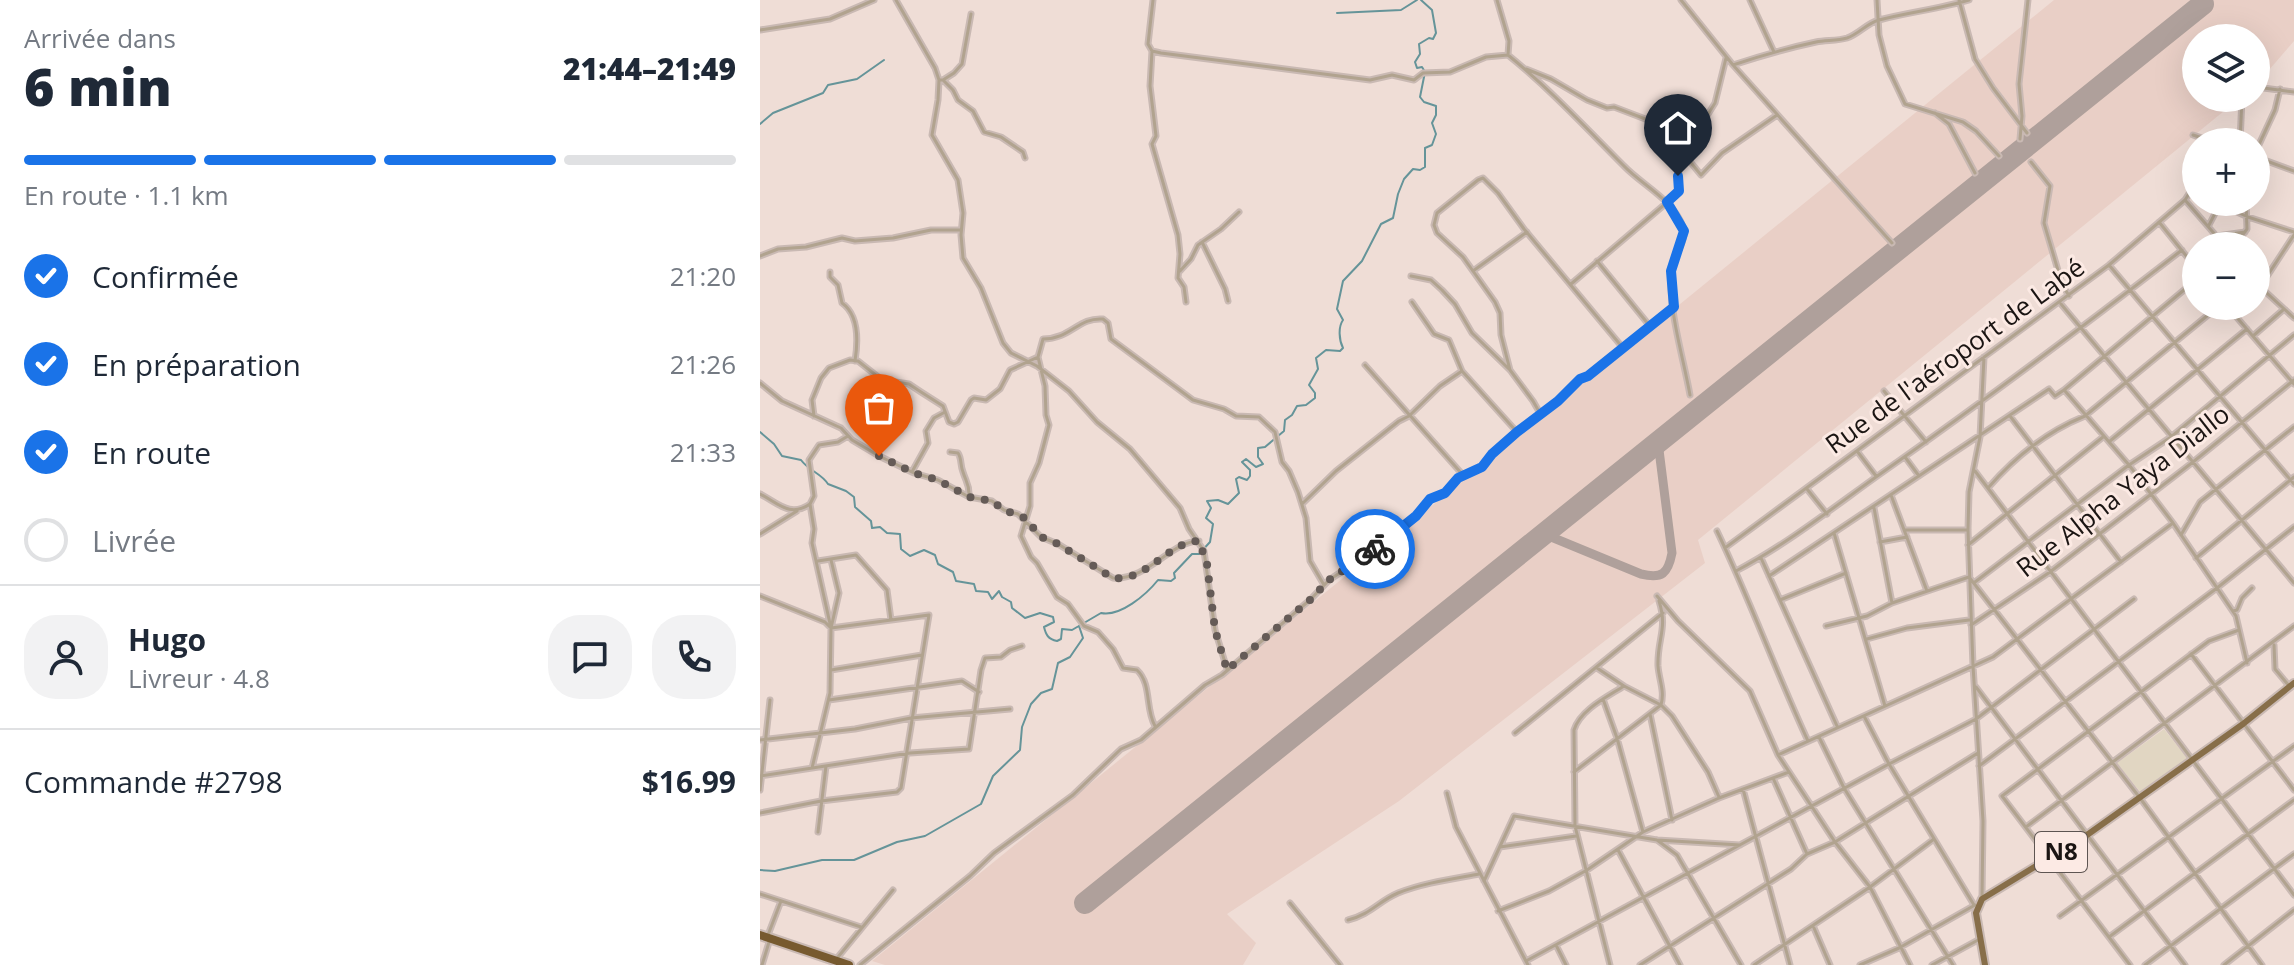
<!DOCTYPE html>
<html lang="fr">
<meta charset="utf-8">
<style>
:root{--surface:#fff;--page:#f2f2f3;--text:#1f2937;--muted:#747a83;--line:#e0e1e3;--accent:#1a73e8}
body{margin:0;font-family:"Open Sans",sans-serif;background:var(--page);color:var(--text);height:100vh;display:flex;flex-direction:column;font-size:30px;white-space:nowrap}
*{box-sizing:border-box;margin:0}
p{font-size:26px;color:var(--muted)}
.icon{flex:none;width:44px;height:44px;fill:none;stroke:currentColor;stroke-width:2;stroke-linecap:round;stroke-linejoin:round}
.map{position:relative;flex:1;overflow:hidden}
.drawer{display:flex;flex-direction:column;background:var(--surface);width:760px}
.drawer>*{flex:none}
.tools{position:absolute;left:1422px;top:24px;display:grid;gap:16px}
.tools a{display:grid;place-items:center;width:88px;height:88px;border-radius:50%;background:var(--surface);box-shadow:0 8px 32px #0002;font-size:40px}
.pin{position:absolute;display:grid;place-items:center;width:68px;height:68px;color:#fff;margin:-82px -34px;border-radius:50% 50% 50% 0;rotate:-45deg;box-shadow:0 0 8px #0007}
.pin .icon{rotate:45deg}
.courier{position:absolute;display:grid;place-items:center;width:80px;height:80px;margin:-40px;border:6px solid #1a73e8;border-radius:50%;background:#fff;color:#222;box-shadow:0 2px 10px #0007}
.head em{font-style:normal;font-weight:800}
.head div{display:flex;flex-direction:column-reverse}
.head{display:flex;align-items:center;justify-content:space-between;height:136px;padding:0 24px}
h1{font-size:52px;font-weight:800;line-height:60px}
.bar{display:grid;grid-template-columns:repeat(4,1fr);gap:12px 8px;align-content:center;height:96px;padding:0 24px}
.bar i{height:10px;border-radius:6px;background:var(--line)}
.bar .active{background:var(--accent)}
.bar p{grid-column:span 4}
.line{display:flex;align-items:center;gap:20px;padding:0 24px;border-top:2px solid var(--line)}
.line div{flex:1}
.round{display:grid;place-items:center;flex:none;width:84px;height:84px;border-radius:32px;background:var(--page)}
ol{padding:0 24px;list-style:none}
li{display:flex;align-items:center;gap:24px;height:88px}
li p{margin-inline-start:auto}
li .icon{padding:8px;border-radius:50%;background:var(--accent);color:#fff;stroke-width:4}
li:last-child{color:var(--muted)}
li i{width:44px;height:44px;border:4px solid var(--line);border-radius:50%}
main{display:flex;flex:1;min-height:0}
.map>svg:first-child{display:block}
</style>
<main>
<section class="drawer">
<div class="head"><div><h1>6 min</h1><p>Arrivée dans</p></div><em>21:44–21:49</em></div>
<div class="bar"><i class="active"></i><i class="active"></i><i class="active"></i><i></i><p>En route · 1.1 km</p></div>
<ol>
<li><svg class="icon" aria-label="check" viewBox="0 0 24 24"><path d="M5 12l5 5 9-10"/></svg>Confirmée<p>21:20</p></li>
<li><svg class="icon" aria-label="check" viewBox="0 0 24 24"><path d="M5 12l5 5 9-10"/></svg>En préparation<p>21:26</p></li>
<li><svg class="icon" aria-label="check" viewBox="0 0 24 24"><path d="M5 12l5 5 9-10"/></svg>En route<p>21:33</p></li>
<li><i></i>Livrée</li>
</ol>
<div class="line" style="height:144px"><a class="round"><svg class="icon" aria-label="person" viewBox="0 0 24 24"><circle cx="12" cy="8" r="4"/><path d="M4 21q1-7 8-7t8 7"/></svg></a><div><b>Hugo</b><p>Livreur · 4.8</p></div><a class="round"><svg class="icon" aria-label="chat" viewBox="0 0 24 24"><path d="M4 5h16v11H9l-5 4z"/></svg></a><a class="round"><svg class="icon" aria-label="phone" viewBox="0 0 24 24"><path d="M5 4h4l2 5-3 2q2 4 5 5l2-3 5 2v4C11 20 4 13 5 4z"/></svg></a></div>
<div class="line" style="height:104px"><div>Commande #2798</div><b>$16.99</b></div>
</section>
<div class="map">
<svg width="1534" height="965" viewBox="0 0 1534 965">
<rect width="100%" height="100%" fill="#efddd6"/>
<!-- commercial -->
<path fill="#e1d6c2" d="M1404 729 1427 758 1381 793 1357 763Z"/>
<!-- built -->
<path fill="#e9cfc6" d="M1294 0H1534V41L1496 85V38H1436V98H1480L938 540 945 563 639 801 467 914 496 943 483 965H125L112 961Z"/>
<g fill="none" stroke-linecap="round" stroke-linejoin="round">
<!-- stream -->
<path stroke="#659499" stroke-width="2" d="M577 13 641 10 657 0
M0 124 13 113 63 93 68 85 97 79 124 60
M0 432 14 444 22 456 41 460C49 471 61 473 68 484L86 491 94 497 95 507 111 521 112 528 120 527 127 533 140 534 141 549 150 556 164 550 175 555 178 564 193 572 196 581 214 584 216 591 228 592 232 599 239 591 242 597 251 602 252 608 265 618 280 613 293 617 294 622 284 627C286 635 288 639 297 641L301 639 302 629 312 630 341 613C360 617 386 595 398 580L411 581 415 578 414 573 432 554H439L450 542 453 524 446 518 451 508 447 501 458 500 468 504 479 493 476 479 479 477 487 480 490 476V470L482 462 486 459 496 467 503 464 498 457V448L505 447 524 431 525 420 532 415 537 406 546 405 555 398V393L549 385 558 369 556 358 566 350 580 351 583 348C579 340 578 327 583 320L577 309 583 281 602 261 621 224 633 218 638 194 644 179 653 169 660 170 665 167V148L672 145 676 134 672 123 676 115V106L664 102 660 97 665 72 662 67 657 68 655 62 660 54 659 44 669 38 673 39 676 33 672 10 661 0
M0 870 15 871 62 860H94L137 842 165 836 221 804 233 776 260 750 262 727 271 704 281 693 292 689 298 663 310 657 323 638 319 626"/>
<!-- taxiway -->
<path stroke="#afa09b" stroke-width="9" d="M784 534 881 574C902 579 908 574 912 553L898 442"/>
<!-- runway -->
<path stroke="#afa09b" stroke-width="22" d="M325 903 1443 4"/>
<!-- street casing -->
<g stroke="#c9b9b3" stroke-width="7">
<path id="street" d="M136 0 175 68 179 80 178 100 172 135 198 180 203 213 201 235 203 258 221 288 243 343 251 353 277 366 309 391 337 422 370 449 420 508 429 529 444 551 455 630 467 669
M393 0 388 44 392 51 401 53 610 80 632 75 654 80 663 73 690 72 726 57 748 55
M737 0 749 41 748 55C790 89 826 128 864 166 882 185 914 200 923 227 928 242 911 258 911 273 909 313 923 356 930 395
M921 0 973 65 1132 243
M990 0 1014 52
M1117 0 1119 35 1127 66 1145 104 1203 122 1216 131 1239 156
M1199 0 1215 59 1233 88 1267 133
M0 30 70 19 114 0
M392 51 390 86 396 136 392 144 418 235 420 254 418 278 424 287 426 302
M973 65C1000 56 1028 48 1056 42 1066 40 1077 41 1087 38 1099 34 1107 23 1119 20 1149 12 1179 9 1209 0
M766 69 791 79 827 100 847 108 854 107 888 120 902 138 923 153 941 175 962 153 1017 115
M179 80H183L193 90 198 100 213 111 224 132 241 137 263 152 265 158
M183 80 194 73 202 64 211 14
M1496 87 1534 92
M1175 113 1189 124 1215 173
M1433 135 1454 142
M1260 139 1262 116 1259 84 1268 0
M1480 142 1482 98
M1496 151 1515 110 1520 89
M1496 157 1534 171
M1271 162 1290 186 1284 223 1302 284 1309 296
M1425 200 1465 246
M1460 204 1488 217 1534 232
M1399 222 1436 268
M1449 225 1461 202
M1457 236 1485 232
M442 242 465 289 468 301
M1474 246 1487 229 1486 202
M0 256 18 249 46 247 82 238 95 241 133 238 171 230H200
M837 261 889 325
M1349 265 1534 484
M420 271 431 259 438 245 461 229 479 212
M713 271 767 232
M70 272V277L78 285 82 303C99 315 98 342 95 361
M651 276 671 280 682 290 695 304 712 333 750 370 773 401 781 415
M1496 283 1534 318
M811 284 917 194 920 159 955 103 966 58
M1496 289 1500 287 1534 235
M652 302 674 334 689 340 702 371 757 432
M1301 304 1534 583
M1467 306 1534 384
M1493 336 1523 310
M278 357 285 386 286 415 289 425 279 463 270 483V506L261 536 271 557 277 563 297 597 308 604 324 626 338 632 353 649 363 668 377 670C392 684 385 709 395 726
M605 365 703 475
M750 370 741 335 740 313 735 302 703 257 677 233 674 225 677 213 718 180 723 178 738 193 764 229 863 348
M0 383 22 401 81 428 92 440 119 456 154 473 178 480 209 497 232 501 244 510 258 514 281 537 298 544 353 578C387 581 411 541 439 541
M1124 391 1166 442
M1305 391 1369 465 1413 523 1476 616 1487 663
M54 416 52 400 61 378 69 368 90 360 98 361 122 380 149 384 161 392 183 406 189 422 194 424 198 422 211 400 214 398 226 400 240 389 250 370 278 357 283 339C311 339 318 317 343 319L348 323 351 339 433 400 464 409 476 416 499 417 515 432 522 462 529 471 538 492 546 518 550 561 564 585
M1250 416 1361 562
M1350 441 1487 329
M1097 451 1116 476
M190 452 198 453C202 459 200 465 203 472 206 482 210 485 209 497
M1145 457 1159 476
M153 470 168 443 166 431 174 418 185 412
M1215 471 1534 895
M1228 488C1254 458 1288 431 1325 416L1459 306
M1047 489 1067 514
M0 494C18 503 30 518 50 504
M1131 495 1167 591
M543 503 576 471 639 421 649 416 680 386 702 371
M1114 508 1132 603
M1145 530H1208
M957 531C990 600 1016 672 1048 741
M1074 533 1125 706
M0 534 37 511
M1421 535 1440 502 1534 427
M1120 542 1147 537
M1208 545 1343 437
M965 548 1349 265 1425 200 1436 183
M1001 558 1077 726
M1436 558 1534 477
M58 561 96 555 127 590 131 620
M976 571C1029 543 1075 506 1123 472 1224 401 1324 326 1422 250
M1009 576 1289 389 1295 396 1304 390 1436 280
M1215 582 1369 465 1411 437 1534 335
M0 596 65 622 71 628 169 615 141 788 137 792 61 801 0 813
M897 596 918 621 990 691 1018 755 1075 842 1110 887 1150 965
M1020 600 1086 573
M1473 611 1477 610 1482 598 1492 588
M1211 625 1290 572 1433 462 1534 380
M1066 626 1107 616 1132 603 1209 577 1380 798 1502 965
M71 628 52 543 54 529 50 504 54 496 49 460 59 445 78 442 88 436
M1107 639 1147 628 1209 620
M1514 645 1515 669 1530 687
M1431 654 1534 790
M837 668 864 686 901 705 912 716 948 772 959 797
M71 670 162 655
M1216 687 1425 965
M843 699 857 738 883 832
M69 700 202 681 219 692
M890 714 912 820
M1104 716 1129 764 1214 905
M755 733 903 613
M1059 737 1084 788 1193 965
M0 740 95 729 151 718 250 709
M1018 755 1233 657 1413 523
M1219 766 1457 588 1534 527
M52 768 70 693 71 628 79 593 71 560
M814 772 901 705C905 691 899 680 898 666 897 639 908 629 899 601
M0 776 150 753 209 749 221 670 225 658 241 657 250 650 262 646
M1013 778 1047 854
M983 789 1030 965
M0 790 10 700
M687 793 696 827 768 965
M1266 827 1534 626
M58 832 66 766
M897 840 917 855 981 965
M740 847 816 836
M858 850 920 965
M724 881 754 816 897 840 980 845
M0 894 101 927
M1222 899 1223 821 1213 666 1208 530 1209 492 1220 437 1224 357
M530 903 580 965
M738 911 789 891 827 870 883 832 959 798 1029 772
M1300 916 1534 746
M588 920C611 914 619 901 638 893 663 883 692 879 719 874
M1054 928 1070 965
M8 935 21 901
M1349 937 1534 800
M796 945 806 965
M78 957 133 890
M766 961 1129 764 1216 719 1374 599
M2 965 10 939
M100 965 210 876 234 853 313 795 361 749 381 740 445 685 462 675 551 599 569 580 607 555 656 516 670 499 685 493 698 478 722 467 732 454 757 432 798 401 820 379 828 376 914 307
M850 965 815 826 814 730C820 710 847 697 864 686
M880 965 1031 869 1047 854 1075 842 1218 753
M994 965 1110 887 1174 839
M1100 965 1139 948 1215 905
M1172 965 1218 940
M1370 965 1242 796 1449 641 1479 630
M1385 965 1534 854
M1464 965 1534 910"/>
</g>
<!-- primary casing -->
<g stroke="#c9b9b3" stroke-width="10">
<path id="primary" d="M1225 965 1216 913 1222 899 1327 835 1483 724 1534 683"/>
</g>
<!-- highway casing -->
<g stroke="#c9b9b3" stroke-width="12">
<path id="highway" d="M0 935 89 965"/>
</g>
<!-- street -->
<use href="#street" stroke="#b1a38f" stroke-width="3"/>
<!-- primary -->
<use href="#primary" stroke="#876e49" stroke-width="6"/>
<!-- highway -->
<use href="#highway" stroke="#775a2f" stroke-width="8"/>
</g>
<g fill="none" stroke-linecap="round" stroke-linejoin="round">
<!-- done -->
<path stroke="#655b57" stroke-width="8" stroke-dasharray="0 14.4" d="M119 456 154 473 178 480 209 497 232 501 244 510 265 518 281 537 298 544 353 578C387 582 409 541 439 541L447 564 455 630 467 670 551 599 569 580 615 549"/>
<!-- route -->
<path stroke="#1a73e8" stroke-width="10" d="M615 549 656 516 670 499 685 493 698 478 722 467 732 454 757 432 798 401 820 379 828 376 914 307 911 271 924 231 907 202 919 191 918 176"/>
</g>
<g text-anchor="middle" stroke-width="6" stroke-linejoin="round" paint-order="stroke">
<!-- shield labels -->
<rect fill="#fceae4" stroke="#5e5552" stroke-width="2" x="1275" y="832" width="52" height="40" rx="6"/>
<g font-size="24" font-weight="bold" fill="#1b1513">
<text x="1301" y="860">N8</text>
</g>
<!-- street labels -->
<g font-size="26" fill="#1b1513" stroke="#fceae4">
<text transform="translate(1195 356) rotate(-36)" y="9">Rue de l'aéroport de Labé</text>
<text transform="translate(1363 491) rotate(-38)" y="9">Rue Alpha Yaya Diallo</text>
</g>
</g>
</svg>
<div class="tools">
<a><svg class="icon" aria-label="layers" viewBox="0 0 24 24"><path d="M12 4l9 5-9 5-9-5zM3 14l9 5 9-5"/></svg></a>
<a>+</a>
<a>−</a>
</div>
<div class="pin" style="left:119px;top:456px;background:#ea580c"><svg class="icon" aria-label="bag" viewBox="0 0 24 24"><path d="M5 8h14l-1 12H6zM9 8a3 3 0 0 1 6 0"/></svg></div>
<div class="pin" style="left:918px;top:176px;background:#1f2937"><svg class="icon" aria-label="home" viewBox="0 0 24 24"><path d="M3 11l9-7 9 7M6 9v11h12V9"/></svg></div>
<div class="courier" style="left:615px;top:549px"><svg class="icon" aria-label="bike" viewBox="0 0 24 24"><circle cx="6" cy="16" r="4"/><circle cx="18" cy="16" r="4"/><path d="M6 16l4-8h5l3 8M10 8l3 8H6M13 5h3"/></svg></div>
</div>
</main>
